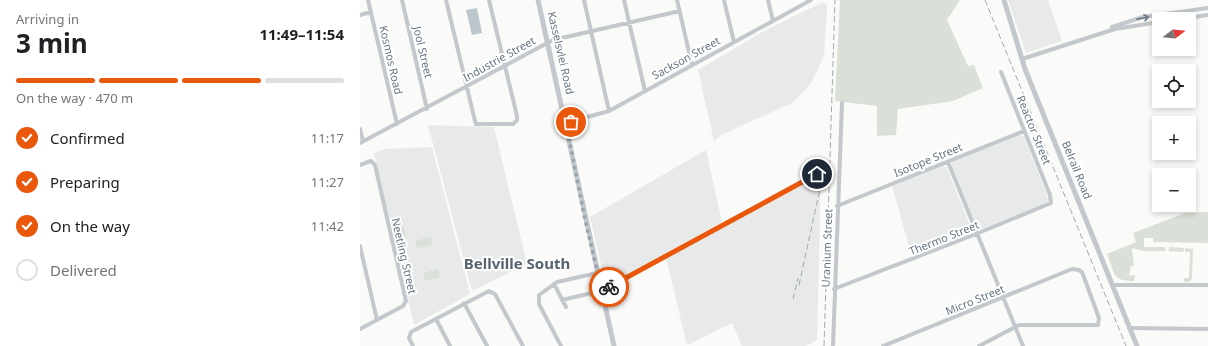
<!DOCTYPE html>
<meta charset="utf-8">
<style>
:root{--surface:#fff;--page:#f2f2f2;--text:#202124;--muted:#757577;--line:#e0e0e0;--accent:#ea580c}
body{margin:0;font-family:"Noto Sans",sans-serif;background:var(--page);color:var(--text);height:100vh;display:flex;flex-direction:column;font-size:15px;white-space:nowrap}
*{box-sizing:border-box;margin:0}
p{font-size:13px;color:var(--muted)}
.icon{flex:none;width:22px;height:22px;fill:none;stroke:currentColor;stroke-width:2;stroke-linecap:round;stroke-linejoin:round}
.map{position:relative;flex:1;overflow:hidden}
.side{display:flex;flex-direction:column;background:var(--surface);width:360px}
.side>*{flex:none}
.needle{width:26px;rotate:74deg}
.controls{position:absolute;left:792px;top:12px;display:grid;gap:8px}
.controls a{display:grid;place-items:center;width:44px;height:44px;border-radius:0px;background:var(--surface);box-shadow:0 2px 6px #0003;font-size:20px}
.pin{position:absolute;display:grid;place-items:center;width:34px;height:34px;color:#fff;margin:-17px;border:2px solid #fff;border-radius:50%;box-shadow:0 1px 4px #0007}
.courier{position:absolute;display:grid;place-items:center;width:40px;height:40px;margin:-20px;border:3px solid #ea580c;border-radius:50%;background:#fff;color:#222;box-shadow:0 1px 5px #0007}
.headline em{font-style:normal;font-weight:700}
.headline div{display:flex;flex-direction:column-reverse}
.headline{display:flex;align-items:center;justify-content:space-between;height:68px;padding:0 16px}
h1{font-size:26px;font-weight:700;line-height:30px}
.bar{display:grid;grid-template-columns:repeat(4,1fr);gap:6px 4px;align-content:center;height:48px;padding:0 16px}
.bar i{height:5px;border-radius:3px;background:var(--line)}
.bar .selected{background:var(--accent)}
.bar p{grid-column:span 4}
ol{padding:0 16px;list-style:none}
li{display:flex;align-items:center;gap:12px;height:44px}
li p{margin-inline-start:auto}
li .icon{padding:4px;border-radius:50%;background:var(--accent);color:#fff;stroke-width:4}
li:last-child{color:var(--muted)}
li i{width:22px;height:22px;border:2px solid var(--line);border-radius:50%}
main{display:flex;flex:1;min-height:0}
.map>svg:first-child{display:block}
</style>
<main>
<section class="side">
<div class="headline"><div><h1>3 min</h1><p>Arriving in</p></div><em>11:49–11:54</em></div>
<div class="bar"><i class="selected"></i><i class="selected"></i><i class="selected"></i><i></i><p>On the way · 470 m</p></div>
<ol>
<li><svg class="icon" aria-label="check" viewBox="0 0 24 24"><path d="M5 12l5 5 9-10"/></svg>Confirmed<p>11:17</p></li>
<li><svg class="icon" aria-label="check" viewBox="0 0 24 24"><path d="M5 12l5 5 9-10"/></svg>Preparing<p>11:27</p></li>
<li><svg class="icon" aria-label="check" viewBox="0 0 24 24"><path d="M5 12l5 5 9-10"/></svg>On the way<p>11:42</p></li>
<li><i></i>Delivered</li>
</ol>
</section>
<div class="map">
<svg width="848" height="346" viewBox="0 0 848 346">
<rect width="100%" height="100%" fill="#fafaf8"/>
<!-- built -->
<path fill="#e8e9e9" d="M648 0H688L702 41 666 53Z
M463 2 467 5V9L464 56 453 79 448 87 432 103 361 135 354 141 338 70 404 31Z
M68 125 134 127 167 264 112 291Z
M660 134 664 137 689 200 686 203 622 229H617L592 166V162Z
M72 147 110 294 54 325 14 153 26 149Z
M346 150 362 222 246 286 230 217Z
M582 165 587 168 611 228V232L552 257 532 186Z
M461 174 457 340 445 346H382L372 323 327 345 306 258Z"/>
<!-- green -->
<path fill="#dadfd7" d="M480 0H600L587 20 608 66 614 65 623 88 593 101 538 109 536 135 517 136V106L475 101Z
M848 212V243L793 242V238H784V247H805L806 251H783L772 248 774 266H771L769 276 775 275 774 281C751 281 755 273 747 254L776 242 773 233 825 213Z
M41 220 46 235 38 237 34 223Z
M71 237 72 245 57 248 55 241Z
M810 247 824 248 823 252 808 251Z
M825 248 833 249 832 279 829 282H824V278H829L830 252H825Z
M78 269 80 277 65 281 63 273Z"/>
<!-- water -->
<path fill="#bbc7cb" d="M117 8 122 33 112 35 106 10Z"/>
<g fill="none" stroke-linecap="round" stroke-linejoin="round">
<!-- minor -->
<path stroke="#c3c8cc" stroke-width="4" d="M8 0 37 124
M42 0 67 109
M86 0 115 121 116 124H153L157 120V116L129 0
M224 0 249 111
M264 0 285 91
M317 0 332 65
M364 0 374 42
M408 0 413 21
M0 15 11 12
M819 19 848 15
M752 27 783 17 848 8
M662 59 755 29 799 22
M206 123 249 111 451 0
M0 129 3 141
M0 143 193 40 320 11
M588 162 663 346
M0 165 11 161 15 165 46 301 43 306 0 329
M477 206 664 131
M0 246 17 320
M194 284 206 307
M752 285H848
M474 289 616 234 691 203 690 195 641 72
M242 291 457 174
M202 300 232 293
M104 303 127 346
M76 319 90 346
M769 328 848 329
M53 346 49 338 51 332 129 291 135 294 163 346
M201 346 179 304V295L197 282 237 273
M473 346 482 103
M523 346 712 269 719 270 722 272 739 318 738 325H659L619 346"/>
<!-- tertiary -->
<path stroke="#c3c8cc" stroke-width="5" d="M178 0 254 346
M644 0 665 69 777 346"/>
<!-- rail -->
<path stroke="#a2aab0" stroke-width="1" stroke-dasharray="6 3" stroke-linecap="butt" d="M625 0 766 346
M439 285 465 166
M433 299 438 278
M464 346 475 0"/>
</g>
<!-- one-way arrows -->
<defs><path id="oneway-shaft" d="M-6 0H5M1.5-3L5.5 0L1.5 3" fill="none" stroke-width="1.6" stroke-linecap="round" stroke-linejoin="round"/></defs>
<use stroke="#6a7a87" href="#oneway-shaft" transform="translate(783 18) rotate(-11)"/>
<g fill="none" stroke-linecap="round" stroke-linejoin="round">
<!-- done -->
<path stroke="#99a4ac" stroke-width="4" stroke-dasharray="0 7.2" d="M211 122 206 123 224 215 242 291 249 287"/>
<!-- route -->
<path stroke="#ea580c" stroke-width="5" d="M249 287 457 174"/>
</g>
<g text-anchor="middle" stroke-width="4" stroke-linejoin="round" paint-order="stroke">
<!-- street labels -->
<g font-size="11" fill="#657683" stroke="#fff">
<text transform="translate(63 52) rotate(77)" y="4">Jool Street</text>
<text transform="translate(201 53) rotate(77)" y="4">Kasselsvlei Road</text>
<text transform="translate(326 58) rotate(-29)" y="4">Sackson Street</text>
<text transform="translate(139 59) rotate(-29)" y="4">Industrie Street</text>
<text transform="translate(31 60) rotate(77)" y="4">Kosmos Road</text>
<text transform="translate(674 130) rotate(68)" y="4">Reactor Street</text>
<text transform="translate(568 160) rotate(-22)" y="4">Isotope Street</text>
<text transform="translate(717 170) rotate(68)" y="4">Belrail Road</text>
<text transform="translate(584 238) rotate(-22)" y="4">Thermo Street</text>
<text transform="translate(467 248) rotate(-88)" y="4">Uranium Street</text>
<text transform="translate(44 256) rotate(77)" y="4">Neetling Street</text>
<text transform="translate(615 300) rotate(-22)" y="4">Micro Street</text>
</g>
<!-- district labels -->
<g font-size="15" font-weight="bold" fill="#57646e" stroke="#fff">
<text x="157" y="269">Bellville South</text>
</g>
</g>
</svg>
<div class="controls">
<a><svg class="needle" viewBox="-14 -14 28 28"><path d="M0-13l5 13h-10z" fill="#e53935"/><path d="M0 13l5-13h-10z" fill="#757577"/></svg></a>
<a><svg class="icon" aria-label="locate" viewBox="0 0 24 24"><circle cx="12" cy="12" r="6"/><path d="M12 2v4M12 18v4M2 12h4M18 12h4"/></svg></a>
<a>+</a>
<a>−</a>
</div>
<div class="pin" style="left:211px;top:122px;background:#ea580c"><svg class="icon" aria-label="bag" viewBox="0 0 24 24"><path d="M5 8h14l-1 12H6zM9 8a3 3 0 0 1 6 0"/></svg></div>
<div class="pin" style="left:457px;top:174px;background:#1f2937"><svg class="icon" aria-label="home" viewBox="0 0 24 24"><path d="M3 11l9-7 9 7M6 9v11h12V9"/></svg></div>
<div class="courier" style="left:249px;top:287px"><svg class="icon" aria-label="bike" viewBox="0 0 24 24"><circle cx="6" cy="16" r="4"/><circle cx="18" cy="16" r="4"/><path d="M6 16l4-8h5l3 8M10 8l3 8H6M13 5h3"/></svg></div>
</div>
</main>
